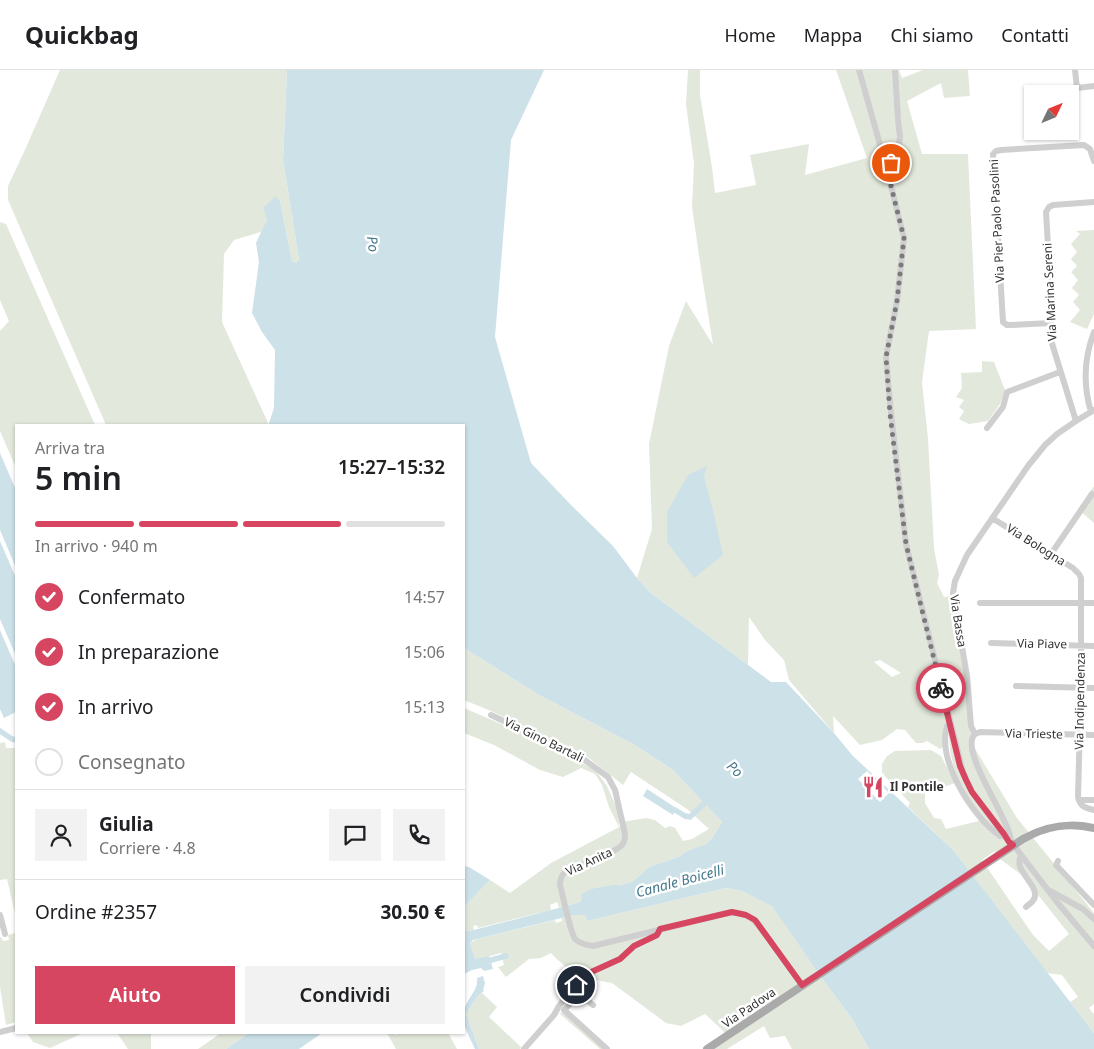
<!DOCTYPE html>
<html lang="it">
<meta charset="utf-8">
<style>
:root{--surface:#fff;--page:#f2f2f2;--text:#202124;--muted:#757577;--line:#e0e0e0;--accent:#d74660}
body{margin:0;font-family:"Noto Sans",sans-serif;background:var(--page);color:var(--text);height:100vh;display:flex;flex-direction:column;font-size:19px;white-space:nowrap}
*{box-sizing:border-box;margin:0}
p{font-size:16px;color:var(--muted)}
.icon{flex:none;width:28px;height:28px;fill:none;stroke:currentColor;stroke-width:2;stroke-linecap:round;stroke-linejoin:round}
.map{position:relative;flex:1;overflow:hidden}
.panel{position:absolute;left:15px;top:354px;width:450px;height:610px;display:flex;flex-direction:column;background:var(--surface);border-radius:0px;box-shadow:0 1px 4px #0004}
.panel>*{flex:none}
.needle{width:32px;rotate:47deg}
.fabs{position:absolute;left:1024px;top:15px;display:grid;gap:10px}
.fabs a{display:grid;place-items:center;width:55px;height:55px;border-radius:0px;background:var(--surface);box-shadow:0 1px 4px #0004;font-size:25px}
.pin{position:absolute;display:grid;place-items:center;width:42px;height:42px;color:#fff;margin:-21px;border:2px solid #fff;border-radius:50%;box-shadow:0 1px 5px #0007}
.courier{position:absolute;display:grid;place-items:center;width:50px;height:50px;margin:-25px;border:4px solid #d74660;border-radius:50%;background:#fff;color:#222;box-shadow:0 1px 6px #0007}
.summary em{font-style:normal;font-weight:600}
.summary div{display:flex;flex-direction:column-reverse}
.summary{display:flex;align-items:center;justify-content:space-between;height:85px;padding:0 20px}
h1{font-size:32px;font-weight:600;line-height:38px}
.bar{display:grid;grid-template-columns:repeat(4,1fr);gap:8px 5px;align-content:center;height:60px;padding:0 20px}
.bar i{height:6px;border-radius:4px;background:var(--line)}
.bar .selected{background:var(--accent)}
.bar p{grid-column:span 4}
.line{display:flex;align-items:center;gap:12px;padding:0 20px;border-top:1px solid var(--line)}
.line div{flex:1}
.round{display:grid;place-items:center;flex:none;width:52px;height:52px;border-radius:0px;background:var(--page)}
ol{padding:0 20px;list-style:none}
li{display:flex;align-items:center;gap:15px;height:55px}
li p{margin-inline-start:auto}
li .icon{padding:5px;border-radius:50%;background:var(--accent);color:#fff;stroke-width:4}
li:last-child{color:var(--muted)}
li i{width:28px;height:28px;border:2px solid var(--line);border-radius:50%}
.button{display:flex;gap:10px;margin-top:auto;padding:10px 20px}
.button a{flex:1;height:58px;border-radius:0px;background:var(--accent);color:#fff;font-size:20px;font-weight:600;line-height:58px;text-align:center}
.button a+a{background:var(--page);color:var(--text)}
header{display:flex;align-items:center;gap:30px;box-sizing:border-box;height:70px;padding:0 25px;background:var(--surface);border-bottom:1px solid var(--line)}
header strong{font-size:24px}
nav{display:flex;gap:28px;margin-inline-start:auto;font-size:18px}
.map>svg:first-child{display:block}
</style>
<header>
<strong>Quickbag</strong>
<nav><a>Home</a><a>Mappa</a><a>Chi siamo</a><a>Contatti</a></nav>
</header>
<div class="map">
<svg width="1094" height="979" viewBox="0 0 1094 979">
<rect width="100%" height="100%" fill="#fff"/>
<!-- green -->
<path fill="#e3e8dc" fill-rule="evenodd" d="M60 0H287L283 90 299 189 296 193 292 191 280 131 267 149 261 162 234 170 224 184 222 252 269 355H106L8 130V116L24 82Z
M688 0H700V25L712 97 715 123 756 115 750 85 809 74 805 105 867 88 836 0H899L902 8 923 0H968L970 26 944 28 941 13 907 31 922 84H968L976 259 929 261 922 312 928 369 934 478 939 505 937 513 944 527 950 526 961 584 974 677 1017 748 1094 843V934L1089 938 1094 944V963L1070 932 1078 927 1062 905 1047 903 953 780 908 737 910 733 882 703V694L887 686 895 681 931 680 941 686 955 713 941 718 939 714 923 720 925 723V733L934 748 941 749 946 759 979 751C974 739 966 728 961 716 953 699 949 681 949 662L943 677 940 679 927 671 923 673H916L905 660 897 659 882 670 860 675 833 646 834 663 789 610 784 590 765 570 749 547 748 595 652 524 637 508 652 459 649 374 669 276 686 231 713 275 702 206 692 137 694 94 686 34ZM880 590 901 603 892 607 874 592ZM995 781 1000 789 1023 806 1069 864 1049 881 1033 865 982 790Z
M0 152 6 154 95 355H16V398L0 361V261L9 251 0 230Z
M1094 160V244L1087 259 1070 252 1080 240 1073 232 1079 225 1072 218 1078 210 1071 202 1077 196 1071 189 1077 182 1071 174 1080 164 1076 161Z
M982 291 994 292 1005 320 1000 334 988 351 969 354 959 349 964 341 959 337 964 330 956 327 962 318 961 303 982 302Z
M1094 416V453L1078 439Z
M464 578 539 625 633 674 673 700 722 752 712 768 706 774 691 780 678 787 649 797 632 812 619 815H614L582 829 580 832 559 838 557 832 550 835 551 840 478 858 477 855 473 856 474 860 466 861 464 853V837L490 810 510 823 551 793 619 757 609 737 602 715 595 704 581 698 563 707 540 700 494 675 464 663V638L555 677 596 701 607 716 618 741 619 757 622 752 646 748 655 750 665 758 670 756 675 758 683 771 692 769 709 759 687 739 631 702 623 715 585 685 491 641 464 630Z
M5 672 6 678H16V848L7 809 0 810V673Z
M726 818 742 821 772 835 821 907 852 949 869 979H792L785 966 770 968 764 956 727 979H707L731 968 705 944 681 956 666 953 612 913 590 909 566 933 574 920 570 917 577 908 578 904C567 898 559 892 551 883L541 888 529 889 506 907 498 897 504 895 501 883 475 890 470 873 477 869 555 850 556 853 562 851V848L574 845H585L587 851Z
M16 863V952L6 955 0 917V867H1L3 871 9 870 8 865Z
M482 923 497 937 489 947 521 977 520 979H479L466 944 477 927Z
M559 943H565L605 979H600Z
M27 963H83L50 978 33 972Z
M117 963H151V979H128Z
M221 963H249L226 979H198Z
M387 963H393L396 965 400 963H448L457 979H396Z"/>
<!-- water -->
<path fill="#cde1e9" d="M287 0H544L511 70 495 267 531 393 571 435 613 476 637 508 652 524 771 612H786L834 663 852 685 953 780 1094 963V979H869L852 949 821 907 772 836 742 821 726 818 587 851 585 845H574L473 870 470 873 475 889 489 886 493 899 484 901 481 898 472 900 464 904V853L466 861 474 860 566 836 580 832 582 829 581 825 591 819 614 815H620L632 812 649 797 678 787 690 780 706 774 712 768 722 752 673 700 633 674 539 625 464 578V355H269V353L274 338 275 280 262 262 252 243 259 192 256 173 267 149 263 138 276 126 280 131 292 191 296 193 299 189 283 90Z
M0 383 16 420V498L0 460Z
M707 396 704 407 713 440 723 485 694 508 667 472V442L688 405Z
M0 471 16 508V586L0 549Z
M0 560 16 597V642L4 648 0 639Z
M647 719 676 738 673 745 643 726Z
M464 796 469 797 490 810 464 837Z
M483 906 485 913 483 921H484L477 927 466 944 479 979H475C470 968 461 953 464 941 466 929 479 920 477 908Z
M249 963V962L322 963 299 979H226Z"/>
<!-- pier -->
<path fill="#fff" d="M867 701 889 723 880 732 858 709Z"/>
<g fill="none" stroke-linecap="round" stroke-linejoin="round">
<!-- canal -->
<path stroke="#cde1e9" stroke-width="5.5" d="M0 661 12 669 16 670
M675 740 685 746 690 747 710 728
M484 892 506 886"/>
<!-- minor -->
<path stroke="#cfcfcf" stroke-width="6" d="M859 0 886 96 904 168 897 231 886 287 891 343 906 474 963 702 972 722 1009 772 1013 775
M1075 0 1077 18 1094 16
M886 96H889L895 87 898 80 900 67 898 50 895 0
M1051 253 1011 255H1007L1003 252 993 84 996 81 1001 80 1084 75 1090 79 1094 91
M1091 342C1083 315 1084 288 1094 262
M1076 351 1050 267 1052 245 1046 142 1049 137 1053 135 1094 132
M987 358 1003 337 1007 322 1060 302
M992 448 1073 498 1079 504 1081 508V618L1078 727C1080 737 1086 738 1094 740
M1051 484 1092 424
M980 533H1094
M991 573 1094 576
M1016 616 1094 618
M491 645 582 688 608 707 615 720 625 764C625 768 625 772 622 775 615 783 578 796 567 800 562 804 560 809 560 815 563 825 570 862 575 869 580 874 587 875 593 876L728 843C739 841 750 846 758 854L802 915
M950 655 947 656C937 691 972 746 1000 766L1004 765
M975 664 971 656 967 606 954 530 953 523 955 511 967 485 1028 396 1045 375 1057 364 1076 351 1094 340
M975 664 980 662 1094 665
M975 664C958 680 1010 749 1011 771
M1079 730H1094
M1012 773 1057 832 1094 876
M1021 786C1012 800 1041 816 1034 829 1033 832 1028 835 1026 837
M1058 791 1056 795 1094 835
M1050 821 1083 839 1094 849
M0 845 5 864
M593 935 580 924 564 940 607 979
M0 962 16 958
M524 979 554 945 559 936 576 915 584 907 589 903 620 889 634 876 657 865 661 859"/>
<!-- major -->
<path stroke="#aaa" stroke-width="8" d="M707 979 1023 769C1046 756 1068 752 1094 758"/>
</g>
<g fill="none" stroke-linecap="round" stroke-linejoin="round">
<!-- done -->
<path stroke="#7a7a7a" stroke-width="5" stroke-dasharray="0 9" d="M891 93 889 96H886L904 168 897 231 886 287 890 344 906 474 941 618"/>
<!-- route -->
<path stroke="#d74660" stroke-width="6" d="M576 915 589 903 620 889 634 876 657 865 660 859 732 842 746 845 755 850 802 915 1013 775 1009 772 1004 764 972 722 966 710 960 696 941 618"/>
</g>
<!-- icons -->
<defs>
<g id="restaurant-bare" transform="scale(1.725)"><path d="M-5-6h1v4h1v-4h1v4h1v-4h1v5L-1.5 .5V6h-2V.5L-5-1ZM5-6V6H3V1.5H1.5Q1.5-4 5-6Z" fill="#d74660" stroke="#fff" stroke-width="2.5" paint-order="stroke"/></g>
</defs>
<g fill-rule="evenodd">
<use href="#restaurant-bare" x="873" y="717"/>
</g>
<g text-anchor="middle" stroke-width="5" stroke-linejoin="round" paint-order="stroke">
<!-- street labels -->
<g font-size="12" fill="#323232" stroke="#fff">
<text transform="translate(997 151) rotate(-93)" y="4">Via Pier Paolo Pasolini</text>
<text transform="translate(1050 222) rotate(-93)" y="4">Via Marina Sereni</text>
<text transform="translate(1036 475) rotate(32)" y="4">Via Bologna</text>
<text transform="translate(958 551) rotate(81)" y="4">Via Bassa</text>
<text transform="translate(1042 574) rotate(1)" y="4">Via Piave</text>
<text transform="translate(1080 631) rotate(-89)" y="4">Via Indipendenza</text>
<text transform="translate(1034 664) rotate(1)" y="4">Via Trieste</text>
<text transform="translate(544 670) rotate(26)" y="4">Via Gino Bartali</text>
<text transform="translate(589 792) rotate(-25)" y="4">Via Anita</text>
<text transform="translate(749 938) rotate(-34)" y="4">Via Padova</text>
</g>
<!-- poi labels -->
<g font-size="12" font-weight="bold" fill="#323232" stroke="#fff" text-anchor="start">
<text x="890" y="721">Il Pontile</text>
</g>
<!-- water labels -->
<g font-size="14" font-style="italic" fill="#467a8e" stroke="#fff">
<text transform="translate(373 174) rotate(83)" y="5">Po</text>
<text transform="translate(735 699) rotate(43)" y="5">Po</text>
<text transform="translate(680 811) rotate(-15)" y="5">Canale Boicelli</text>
</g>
</g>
</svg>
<div class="fabs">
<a><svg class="needle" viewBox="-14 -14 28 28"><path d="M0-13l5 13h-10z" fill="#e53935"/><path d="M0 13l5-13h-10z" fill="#757577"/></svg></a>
</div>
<div class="pin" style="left:891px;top:93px;background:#ea580c"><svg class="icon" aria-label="bag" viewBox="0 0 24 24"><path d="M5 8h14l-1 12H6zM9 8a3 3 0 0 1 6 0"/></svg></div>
<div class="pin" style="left:576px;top:915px;background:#1f2937"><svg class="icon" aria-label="home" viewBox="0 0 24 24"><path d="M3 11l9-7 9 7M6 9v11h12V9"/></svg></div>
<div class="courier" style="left:941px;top:618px"><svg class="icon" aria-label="bike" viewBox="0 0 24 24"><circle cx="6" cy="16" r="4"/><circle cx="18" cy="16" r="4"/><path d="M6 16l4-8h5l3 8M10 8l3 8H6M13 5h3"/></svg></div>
<section class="panel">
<div class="summary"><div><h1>5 min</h1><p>Arriva tra</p></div><em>15:27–15:32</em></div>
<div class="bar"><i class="selected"></i><i class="selected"></i><i class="selected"></i><i></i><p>In arrivo · 940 m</p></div>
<ol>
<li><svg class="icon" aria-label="check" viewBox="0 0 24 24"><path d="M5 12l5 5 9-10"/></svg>Confermato<p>14:57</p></li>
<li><svg class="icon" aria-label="check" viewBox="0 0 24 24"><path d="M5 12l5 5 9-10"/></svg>In preparazione<p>15:06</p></li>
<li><svg class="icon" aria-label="check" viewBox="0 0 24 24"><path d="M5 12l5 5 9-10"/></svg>In arrivo<p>15:13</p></li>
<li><i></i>Consegnato</li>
</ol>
<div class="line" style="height:90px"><a class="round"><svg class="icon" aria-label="person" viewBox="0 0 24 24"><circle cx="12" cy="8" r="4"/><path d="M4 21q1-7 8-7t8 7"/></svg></a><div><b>Giulia</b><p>Corriere · 4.8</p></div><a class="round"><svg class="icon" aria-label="chat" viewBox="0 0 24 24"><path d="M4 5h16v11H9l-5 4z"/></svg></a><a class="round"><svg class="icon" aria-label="phone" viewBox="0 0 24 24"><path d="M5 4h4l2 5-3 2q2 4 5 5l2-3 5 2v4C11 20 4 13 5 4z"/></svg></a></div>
<div class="line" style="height:65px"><div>Ordine #2357</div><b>30.50 €</b></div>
<div class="button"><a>Aiuto</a><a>Condividi</a></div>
</section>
</div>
